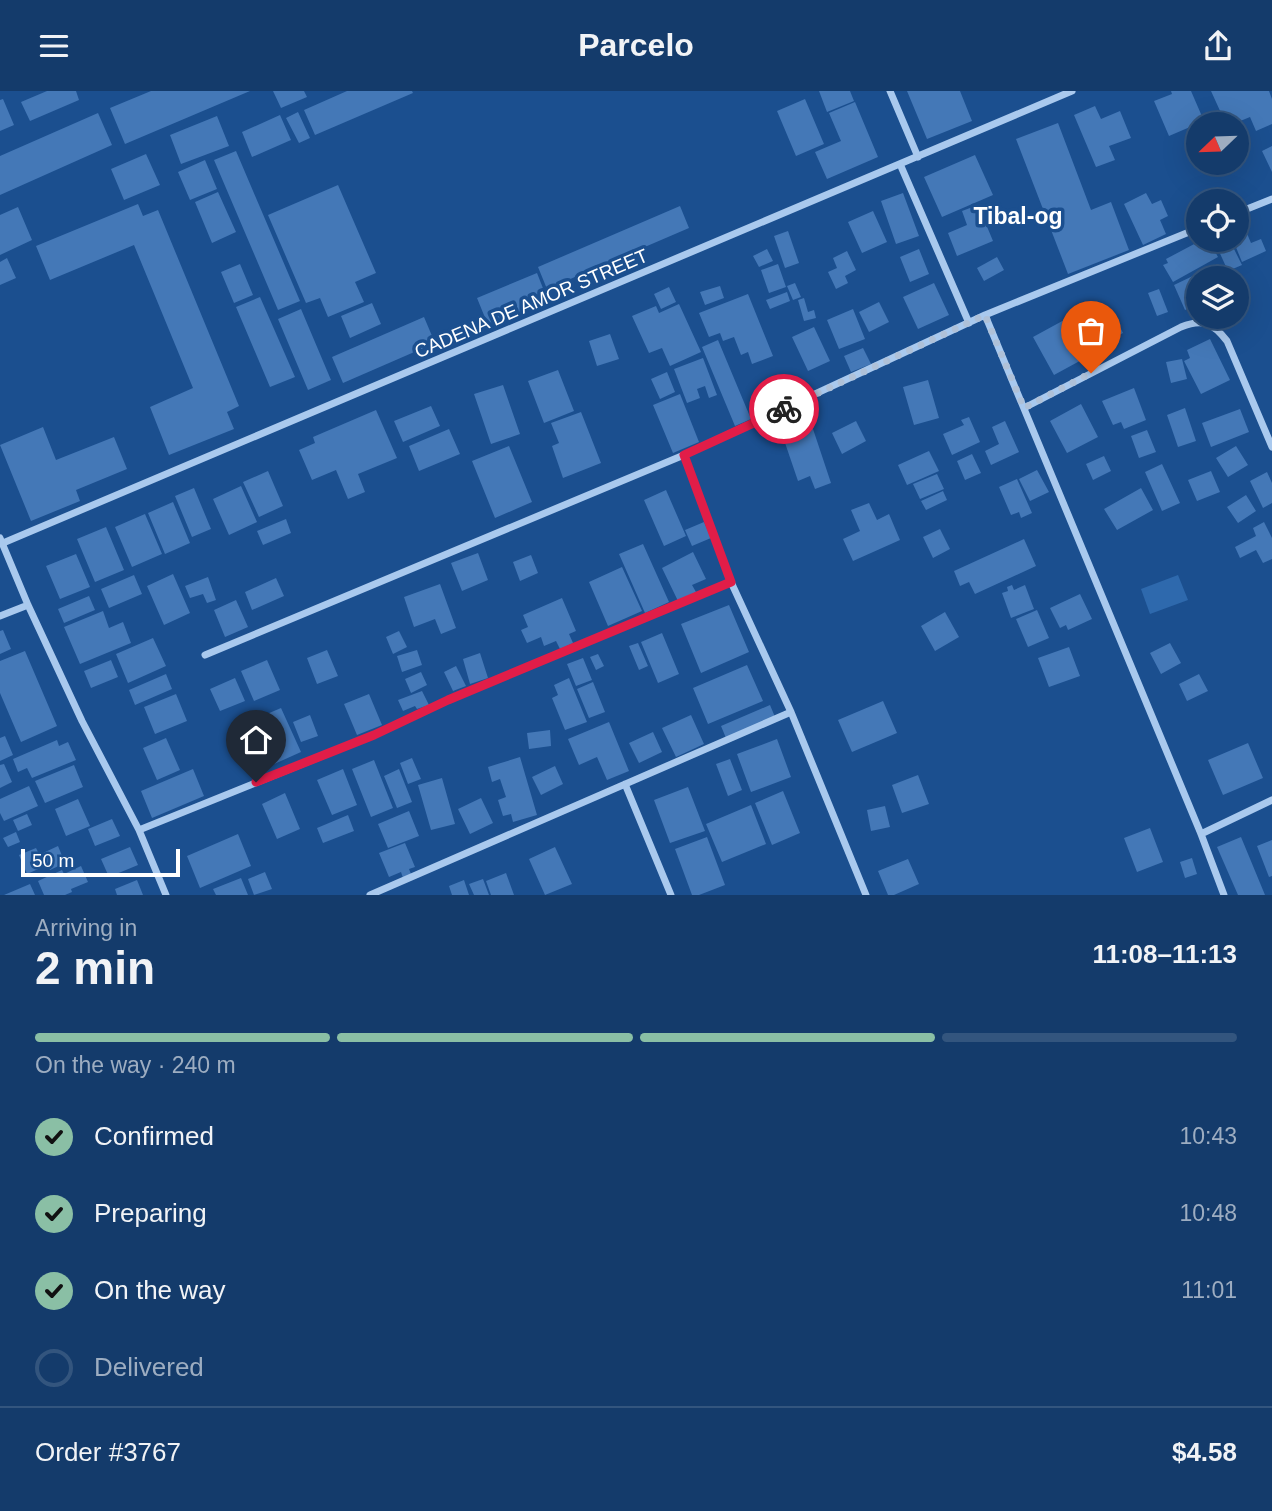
<!DOCTYPE html>
<meta charset="utf-8">
<style>
:root{--surface:#143b6b;--page:#1d4271;--text:#f1f3f6;--muted:#9dadc1;--line:#33557e;--accent:#8abfa5}
body{margin:0;font-family:Arial,sans-serif;background:var(--page);color:var(--text);height:100vh;display:flex;flex-direction:column;font-size:26px;white-space:nowrap}
*{box-sizing:border-box;margin:0}
p{font-size:23px;color:var(--muted)}
.icon{flex:none;width:38px;height:38px;fill:none;stroke:currentColor;stroke-width:2;stroke-linecap:round;stroke-linejoin:round}
.map{position:relative;height:804px;overflow:hidden}
.panel{display:flex;flex-direction:column;background:var(--surface);flex:1}
.panel>*{flex:none}
.needle{width:46px;rotate:247deg}
.buttons{position:absolute;left:1186px;top:21px;display:grid;gap:14px}
.buttons a{display:grid;place-items:center;width:63px;height:63px;border-radius:50%;background:var(--surface);box-shadow:0 7px 28px #0002,0 0 0 2px var(--line);font-size:35px}
.scale{position:absolute;left:21px;bottom:18px;width:159px;box-sizing:border-box;padding-left:7px;border:4px solid #fff;border-top:0;font-size:19px;line-height:24px;white-space:nowrap;color:#fff;-webkit-text-stroke:5px #1b4f8f;paint-order:stroke}
.pin{position:absolute;display:grid;place-items:center;width:60px;height:60px;color:#fff;margin:-72px -30px;border-radius:50% 50% 50% 0;rotate:-45deg;box-shadow:0 0 7px #0007}
.pin .icon{rotate:45deg}
.courier{position:absolute;display:grid;place-items:center;width:70px;height:70px;margin:-35px;border:5px solid #e11d48;border-radius:50%;background:#fff;color:#222;box-shadow:0 2px 9px #0007}
.headline em{font-style:normal;font-weight:700}
.headline div{display:flex;flex-direction:column-reverse}
.headline{display:flex;align-items:center;justify-content:space-between;height:119px;padding:0 35px}
h1{font-size:46px;font-weight:700;line-height:52px}
.bar{display:grid;grid-template-columns:repeat(4,1fr);gap:10px 7px;align-content:center;height:84px;padding:0 35px}
.bar i{height:9px;border-radius:5px;background:var(--line)}
.bar .current{background:var(--accent)}
.bar p{grid-column:span 4}
.line{display:flex;align-items:center;gap:18px;padding:0 35px;border-top:2px solid var(--line)}
.line div{flex:1}
ol{padding:0 35px;list-style:none}
li{display:flex;align-items:center;gap:21px;height:77px}
li p{margin-inline-start:auto}
li .icon{padding:7px;border-radius:50%;background:var(--accent);color:#111;stroke-width:4}
li:last-child{color:var(--muted)}
li i{width:38px;height:38px;border:4px solid var(--line);border-radius:50%}
header{display:flex;justify-content:space-between;align-items:center;height:91px;padding:0 35px;background:var(--surface);font-size:32px;font-weight:700}
.map>svg:first-child{display:block}
</style>
<header><svg class="icon" aria-label="menu" viewBox="0 0 24 24"><path d="M4 6h16M4 12h16M4 18h16"/></svg>Parcelo<svg class="icon" aria-label="share" viewBox="0 0 24 24"><path d="M12 15V3M7 8l5-5 5 5M5 13v7h14v-7"/></svg></header>
<div class="map">
<svg width="1272" height="804" viewBox="0 0 1272 804">
<rect width="100%" height="100%" fill="#1b4f8f"/>
<!-- green -->
<path fill="#2e69ad" d="M1178 484 1188 509 1150 523 1141 498Z"/>
<!-- building -->
<path fill="#4478b7" d="M47 0H76L79 9 30 30 21 11Z
M151 0H250L125 53 110 17Z
M273 0H304L307 6 281 17Z
M347 0H412L413 2 315 44 304 19Z
M819 0H850L854 10 827 21Z
M907 0H960L972 30 927 48Z
M1171 0H1191L1204 30 1169 45 1154 10 1172 3Z
M1211 0H1269L1272 8V33L1256 40 1250 26 1233 33H1226Z
M3 8 14 34 0 40V9Z
M805 8 824 53 796 65 777 20Z
M855 11 878 66 827 88 815 61 841 50 829 22Z
M1095 15 1101 28 1120 20 1131 47 1109 55 1115 69 1096 76 1074 24Z
M298 21 310 47 299 52 286 27Z
M98 22 112 54 0 104V65Z
M280 24 291 49 252 66 242 41Z
M217 25 229 55 181 73 170 44Z
M1058 32 1091 119 1111 111 1129 159 1068 183 1016 48Z
M1272 55V81L1262 60Z
M236 60 300 210 278 219 214 69Z
M146 63 160 94 124 109 111 78Z
M975 64 993 104 942 126 924 86Z
M205 69 217 98 190 109 178 81Z
M338 94 376 182 355 191 364 211 328 226 320 207 306 212 268 124Z
M218 101 236 141 212 152 195 111Z
M903 102 919 145 896 153 881 110Z
M1146 102 1152 113 1161 109 1168 125 1160 129 1166 143 1143 154 1124 113Z
M138 113 143 125 158 119 239 315 227 321 234 338 169 364 150 316 193 297 134 154 50 189 36 155Z
M978 114 993 150 957 165 948 142 967 134 962 120Z
M680 115 689 137 547 198 538 176Z
M18 116 32 149 0 164V124Z
M873 120 887 151 862 162 848 131Z
M1243 133 1251 152 1261 148 1266 160 1242 171 1233 149H1237V135Z
M788 140 799 172 785 177 774 145Z
M1230 150 1242 174 1228 180 1217 156Z
M1198 151 1201 156 1210 151 1218 166 1173 191 1163 174 1168 172 1166 168Z
M767 158 773 170 759 176 753 165Z
M919 158 929 183 910 191 900 166Z
M847 160 856 179 845 185 848 192 836 198 828 181 837 177 833 167Z
M997 166 1004 179 984 190 977 177Z
M7 167 16 187 0 194V171Z
M240 173 253 204 234 212 221 181Z
M778 173 786 196 769 202 761 179Z
M1218 173 1225 187H1199V213L1185 219 1174 194Z
M537 182 548 210 488 234 477 207Z
M795 192 801 206 793 209 787 195Z
M934 192 949 224 918 238 903 206Z
M720 195 724 207 705 214 700 201Z
M669 196 676 211 661 218 654 203Z
M1159 198 1168 221 1157 225 1148 202Z
M787 201 790 210 770 218 766 209Z
M748 203 773 265 752 273 748 261 741 264 734 246 723 250 720 242 709 246 699 222Z
M260 206 295 286 270 296 236 216Z
M804 207 808 221 814 219 816 227 804 230 798 209Z
M879 211 889 231 869 241 859 221Z
M372 212 381 233 350 247 341 225Z
M679 213 701 261 670 275 662 257 649 262 632 225 656 215 659 222Z
M301 218 331 289 308 299 278 228Z
M853 218 865 248 839 258 827 229Z
M1099 223 1108 238 1118 232 1123 242 1100 254 1087 230Z
M424 226 435 252 343 292 332 266Z
M1066 228 1087 266 1054 284 1033 246Z
M814 236 830 270 808 280 792 246Z
M610 243 619 268 597 275 589 250Z
M1210 248 1230 289 1201 303 1184 270 1190 267 1187 259Z
M718 249 751 328 735 335 702 256Z
M863 257 871 273 851 281 844 265Z
M703 267 717 304 709 307 705 295 697 298 700 307 687 312 674 278Z
M1182 268 1187 288 1171 292 1166 271Z
M558 279 574 320 544 332 528 290Z
M667 281 675 301 660 308 651 288Z
M928 289 939 327 914 334 903 296Z
M503 294 520 343 491 353 474 303Z
M1134 297 1146 329 1124 338 1121 331 1113 334 1102 310Z
M680 303 699 351 673 362 653 314Z
M1081 313 1098 346 1067 362 1050 330Z
M431 315 440 335 403 351 394 330Z
M1185 317 1196 350 1178 356 1167 324Z
M1240 318 1249 341 1211 356 1202 332Z
M376 319 397 367 358 383 365 401 348 408 336 379 312 389 299 359 315 352 313 346Z
M581 321 601 372 563 387 552 355 559 352 551 332Z
M969 326 980 351 952 364 943 343 964 334 961 329Z
M856 330 866 350 842 363 832 342Z
M1005 330 1019 361 991 374 985 360 999 353 992 336Z
M812 335 831 392 815 398 810 385 798 390 783 346Z
M43 336 56 369 114 346 127 378 76 399 80 410 31 430 0 354Z
M449 338 460 363 419 380 409 355Z
M1147 339 1156 361 1139 367 1131 345Z
M509 355 532 411 495 427 472 370Z
M1236 355 1248 374 1228 386 1216 367Z
M929 360 939 380 907 394 898 374Z
M972 363 981 382 965 389 957 370Z
M1104 365 1111 380 1093 389 1086 373Z
M1162 373 1180 412 1162 420 1145 381Z
M1037 379 1049 401 1030 410 1019 388Z
M268 380 283 415 259 426 243 391Z
M1211 380 1220 401 1197 410 1188 389Z
M1267 381 1272 392V412L1263 417 1250 390Z
M937 383 944 398 920 408 913 393Z
M1017 388 1032 422 1021 427 1019 421 1011 424 999 396Z
M241 395 257 431 229 444 213 408Z
M194 397 211 438 192 446 175 405Z
M1141 397 1153 419 1117 439 1104 418Z
M666 399 686 445 664 455 644 409Z
M943 400 947 409 926 419 921 410Z
M1246 404 1256 420 1238 432 1227 416Z
M173 411 190 452 165 463 148 422Z
M869 412 877 429 889 423 900 449 853 470 843 448 860 440 851 419Z
M145 423 162 463 132 476 115 436Z
M286 428 291 442 263 454 257 440Z
M704 431 711 447 692 455 685 439Z
M1264 431 1272 447V468L1263 472 1256 459 1240 467 1235 456 1256 445 1253 437Z
M106 436 124 479 95 491 77 448Z
M940 438 950 458 933 467 923 446Z
M1024 448 1036 475 975 503 969 491 960 495 954 480Z
M643 453 669 511 645 522 619 463Z
M693 461 706 488 692 494 696 501 678 510 662 477Z
M478 462 488 489 462 500 451 472Z
M76 463 90 496 60 508 46 475Z
M531 464 538 482 520 490 513 471Z
M622 476 642 520 608 535 589 491Z
M173 483 190 522 164 534 147 495Z
M134 484 142 503 109 517 101 498Z
M208 486 216 509 207 512 203 503 190 507 185 495Z
M276 487 284 505 252 519 245 501Z
M440 493 456 537 441 543 435 528 414 536 404 506Z
M1012 494 1014 499 1025 494 1034 518 1011 527 1002 502 1008 500 1007 496Z
M1080 503 1092 528 1068 539 1066 534 1060 537 1050 517Z
M89 505 95 519 64 532 58 518Z
M562 507 576 540 569 543 573 552 560 558 556 550 544 555 541 546 527 552 521 539 528 536 523 524Z
M236 509 248 536 225 546 214 519Z
M729 514 749 561 701 582 681 533Z
M1037 519 1049 547 1028 556 1016 528Z
M103 520 109 537 123 531 131 552 80 573 64 536Z
M945 521 959 546 935 560 921 535Z
M3 539 11 558 0 563V540Z
M399 540 407 556 393 563 386 546Z
M662 542 679 583 658 592 641 551Z
M153 547 166 575 128 592 116 563Z
M638 552 648 575 639 579 629 555Z
M1170 552 1181 572 1161 583 1150 562Z
M1069 556 1080 585 1049 596 1038 567Z
M327 559 338 585 317 593 307 567Z
M417 559 422 574 402 581 397 565Z
M25 560 57 635 21 651 0 602V570Z
M480 562 488 587 470 593 463 568Z
M598 563 604 575 596 579 590 566Z
M583 567 592 589 576 595 567 573Z
M111 569 118 586 91 597 84 580Z
M267 569 280 599 254 610 241 580Z
M747 574 763 610 708 633 693 597Z
M456 575 466 595 453 600 444 581Z
M421 581 427 594 411 602 405 588Z
M166 583 172 598 135 614 129 599Z
M1199 583 1208 600 1187 610 1179 593Z
M235 587 245 610 220 620 210 598Z
M569 587 587 631 565 639 552 607 558 604 554 594Z
M593 591 605 621 589 627 577 598Z
M422 600 429 614 417 618 415 615 403 620 398 609Z
M176 603 187 630 155 643 144 616Z
M369 603 382 634 357 644 344 613Z
M883 610 897 642 852 661 838 629Z
M770 614 775 626 726 647 721 635Z
M281 617 301 661 272 674 253 629Z
M310 624 318 645 301 651 293 631Z
M691 624 704 653 676 666 662 637Z
M609 631 629 680 607 689 597 666 579 674 568 648Z
M550 639 551 655 529 658 527 642Z
M653 641 662 661 639 672 629 652Z
M5 645 13 664 0 670V647Z
M166 647 180 679 157 689 143 657Z
M777 648 791 686 751 701 737 663Z
M57 649 59 655 68 651 76 669 32 687 27 677 18 681 13 668Z
M1248 652 1263 687 1223 704 1208 669Z
M520 666 537 724 513 731 511 723 503 725 498 709 506 706 500 688 492 691 488 676Z
M412 667 421 688 408 693 400 672Z
M730 668 742 699 728 705 716 673Z
M374 669 393 717 371 726 352 678Z
M4 673 12 691 0 697V674Z
M74 674 83 696 45 712 35 690Z
M555 675 563 693 541 704 532 686Z
M193 678 204 705 152 727 141 700Z
M343 678 357 714 332 724 317 689Z
M399 678 412 711 397 717 384 685Z
M918 684 929 713 902 722 892 694Z
M442 687 455 733 431 739 418 694Z
M29 695 38 715 4 730 0 722V708Z
M688 696 705 740 670 752 654 709Z
M783 700 800 742 772 754 755 712Z
M285 702 300 738 277 748 262 713Z
M481 707 493 732 470 743 458 718Z
M78 708 90 735 66 745 55 718Z
M751 714 766 753 722 771 706 733Z
M885 715 890 736 871 740 867 719Z
M409 720 419 745 388 757 378 733Z
M27 723 32 734 18 740 13 729Z
M348 724 354 740 323 752 317 737Z
M112 728 120 745 95 755 88 738Z
M1150 737 1163 771 1137 781 1124 747Z
M16 741 20 751 8 756 3 747Z
M238 743 251 775 200 797 187 765Z
M707 746 725 794 699 804H692L675 758Z
M1241 746 1265 804H1238L1217 756Z
M1272 749V785L1269 786 1257 755Z
M405 752 415 776 409 778 411 783 403 787 401 781 389 786 379 762Z
M58 755 65 772 50 779 43 762Z
M130 756 138 774 109 786 101 768Z
M555 756 572 793 545 804 529 768Z
M36 757 45 775 27 783 19 764Z
M1192 767 1197 783 1185 787 1180 771Z
M908 768 919 793 894 804H888L878 780Z
M81 775 88 791 71 798 72 801 65 804H44L38 790 62 779 64 783Z
M265 781 272 798 254 804 248 788Z
M506 782 514 804H491L486 790Z
M241 787 248 804H216L213 798Z
M483 788 489 804H474L469 793Z
M137 789 143 804H117L115 798Z
M464 789 469 804H452L449 795Z
M30 793 35 804H4Z"/>
<g fill="none" stroke-linecap="round" stroke-linejoin="round">
<!-- street -->
<path stroke="#a9c9ee" stroke-width="7" d="M890 0 918 66
M900 73 969 232
M1237 122 1272 108
M985 224 1201 743 1224 804
M1024 317 1181 236C1203 227 1213 232 1227 250L1272 356
M684 364 731 491 791 621 866 804
M0 447 28 514 82 630 139 739 166 804
M3 452 1072 0
M0 525 28 514
M205 564 684 364 985 224 1199 137
M625 693 671 804
M139 739 374 644 448 609 731 491
M1201 743 1272 709
M370 804 791 621"/>
</g>
<g fill="none" stroke-linecap="round" stroke-linejoin="round">
<!-- done -->
<path stroke="#afc1d8" stroke-width="7" stroke-dasharray="0 12.6" d="M784 318 985 224 1024 317 1091 282"/>
<!-- route -->
<path stroke="#e11d48" stroke-width="9" d="M256 691 374 644 448 609 731 491 684 364 784 318"/>
</g>
<g text-anchor="middle" stroke-width="7" stroke-linejoin="round" paint-order="stroke">
<!-- street labels -->
<g font-size="19" fill="#fff" stroke="#1b4f8f">
<text transform="translate(531 212) rotate(-23)" y="7">CADENA DE AMOR STREET</text>
</g>
<!-- quarter labels -->
<g font-size="23" font-weight="bold" fill="#fff" stroke="#1b4f8f">
<text x="1018" y="133">Tibal-og</text>
</g>
</g>
</svg>
<div class="buttons">
<a><svg class="needle" viewBox="-14 -14 28 28"><path d="M0-13l5 13h-10z" fill="#e53935"/><path d="M0 13l5-13h-10z" fill="#9dadc1"/></svg></a>
<a><svg class="icon" aria-label="locate" viewBox="0 0 24 24"><circle cx="12" cy="12" r="6"/><path d="M12 2v4M12 18v4M2 12h4M18 12h4"/></svg></a>
<a><svg class="icon" aria-label="layers" viewBox="0 0 24 24"><path d="M12 4l9 5-9 5-9-5zM3 14l9 5 9-5"/></svg></a>
</div>
<div class="scale">50 m</div>
<div class="pin" style="left:1091px;top:282px;background:#ea580c"><svg class="icon" aria-label="bag" viewBox="0 0 24 24"><path d="M5 8h14l-1 12H6zM9 8a3 3 0 0 1 6 0"/></svg></div>
<div class="pin" style="left:256px;top:691px;background:#1f2937"><svg class="icon" aria-label="home" viewBox="0 0 24 24"><path d="M3 11l9-7 9 7M6 9v11h12V9"/></svg></div>
<div class="courier" style="left:784px;top:318px"><svg class="icon" aria-label="bike" viewBox="0 0 24 24"><circle cx="6" cy="16" r="4"/><circle cx="18" cy="16" r="4"/><path d="M6 16l4-8h5l3 8M10 8l3 8H6M13 5h3"/></svg></div>
</div>
<section class="panel">
<div class="headline"><div><h1>2 min</h1><p>Arriving in</p></div><em>11:08–11:13</em></div>
<div class="bar"><i class="current"></i><i class="current"></i><i class="current"></i><i></i><p>On the way · 240 m</p></div>
<ol>
<li><svg class="icon" aria-label="check" viewBox="0 0 24 24"><path d="M5 12l5 5 9-10"/></svg>Confirmed<p>10:43</p></li>
<li><svg class="icon" aria-label="check" viewBox="0 0 24 24"><path d="M5 12l5 5 9-10"/></svg>Preparing<p>10:48</p></li>
<li><svg class="icon" aria-label="check" viewBox="0 0 24 24"><path d="M5 12l5 5 9-10"/></svg>On the way<p>11:01</p></li>
<li><i></i>Delivered</li>
</ol>
<div class="line" style="height:91px"><div>Order #3767</div><b>$4.58</b></div>
</section>
